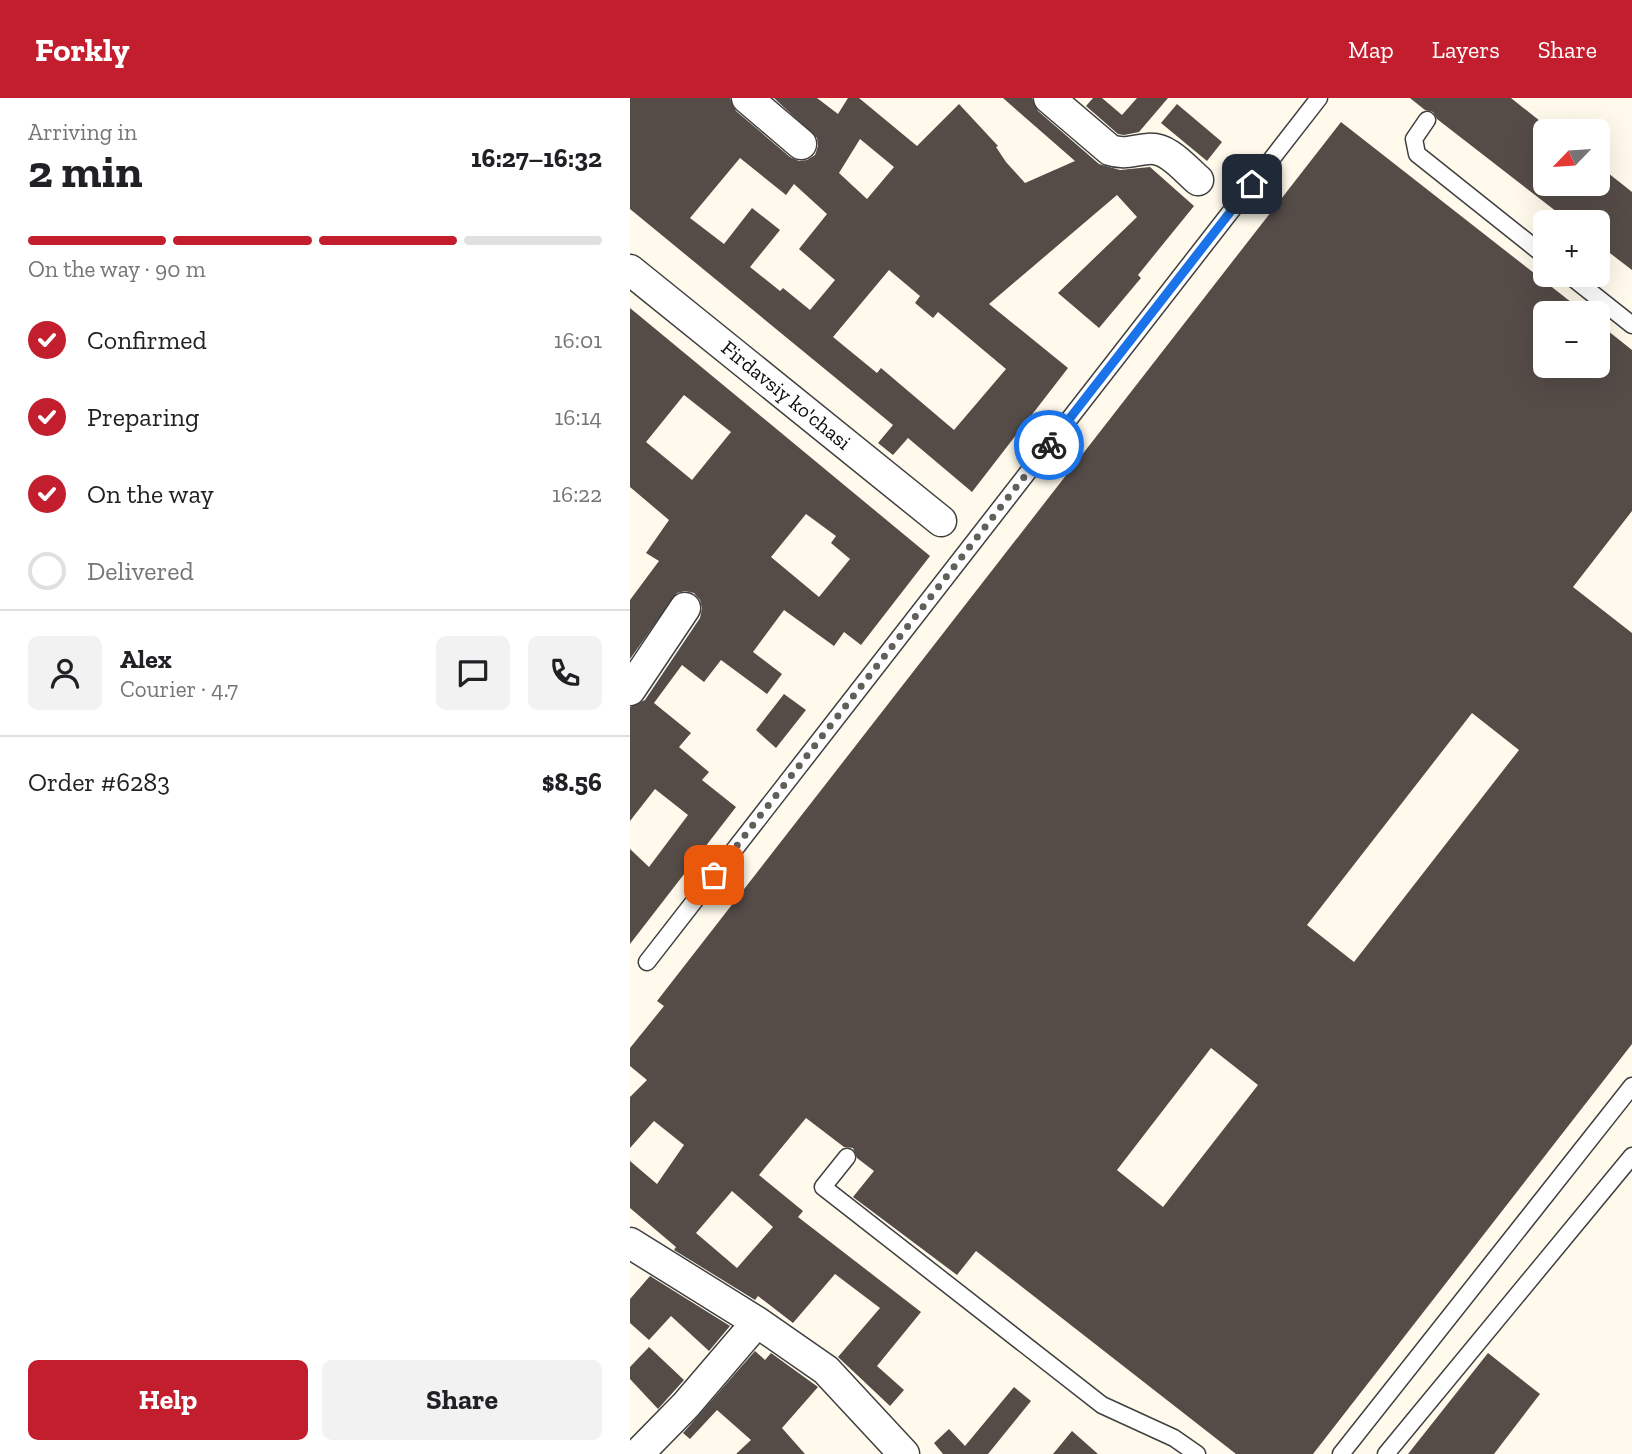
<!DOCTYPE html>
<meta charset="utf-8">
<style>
:root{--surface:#fff;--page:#f2f2f2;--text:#202124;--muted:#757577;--line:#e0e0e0;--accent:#c21e2e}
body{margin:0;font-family:"Zilla Slab",serif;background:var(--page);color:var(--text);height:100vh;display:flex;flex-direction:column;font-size:26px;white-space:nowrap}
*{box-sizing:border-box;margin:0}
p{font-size:23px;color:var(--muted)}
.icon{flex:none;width:38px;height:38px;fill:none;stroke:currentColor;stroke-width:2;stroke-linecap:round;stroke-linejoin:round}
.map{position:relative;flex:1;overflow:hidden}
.sheet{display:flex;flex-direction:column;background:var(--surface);width:630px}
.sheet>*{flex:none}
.needle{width:46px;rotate:245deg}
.tools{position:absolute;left:903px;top:21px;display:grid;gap:14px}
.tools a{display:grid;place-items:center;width:77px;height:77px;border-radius:10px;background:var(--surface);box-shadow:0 7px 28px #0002;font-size:35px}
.pin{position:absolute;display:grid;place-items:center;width:60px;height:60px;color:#fff;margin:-30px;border-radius:14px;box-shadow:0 4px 10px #0006}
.courier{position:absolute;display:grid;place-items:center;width:70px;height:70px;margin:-35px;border:5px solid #1a73e8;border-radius:50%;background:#fff;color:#222;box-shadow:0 2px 9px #0007}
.summary em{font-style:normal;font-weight:700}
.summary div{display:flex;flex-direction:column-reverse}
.summary{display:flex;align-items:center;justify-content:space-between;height:119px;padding:0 28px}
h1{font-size:46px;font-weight:700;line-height:52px}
.bar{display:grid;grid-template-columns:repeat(4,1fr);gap:10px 7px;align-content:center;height:84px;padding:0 28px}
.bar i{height:9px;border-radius:5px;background:var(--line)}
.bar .selected{background:var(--accent)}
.bar p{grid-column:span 4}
.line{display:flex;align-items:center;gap:18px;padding:0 28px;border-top:2px solid var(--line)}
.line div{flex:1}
.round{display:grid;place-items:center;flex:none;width:74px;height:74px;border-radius:10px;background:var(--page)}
ol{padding:0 28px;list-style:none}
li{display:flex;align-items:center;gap:21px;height:77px}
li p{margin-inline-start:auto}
li .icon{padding:7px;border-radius:50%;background:var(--accent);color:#fff;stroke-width:4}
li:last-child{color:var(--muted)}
li i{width:38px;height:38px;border:4px solid var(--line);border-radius:50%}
.action{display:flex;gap:14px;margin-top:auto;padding:14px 28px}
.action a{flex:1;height:80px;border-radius:10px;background:var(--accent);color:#fff;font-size:28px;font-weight:700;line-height:80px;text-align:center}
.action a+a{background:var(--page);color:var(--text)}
header{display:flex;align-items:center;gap:42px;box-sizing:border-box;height:98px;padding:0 35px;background:var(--accent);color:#fff}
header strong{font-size:33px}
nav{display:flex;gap:38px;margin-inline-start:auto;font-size:24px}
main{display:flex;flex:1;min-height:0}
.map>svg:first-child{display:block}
</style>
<header>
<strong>Forkly</strong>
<nav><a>Map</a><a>Layers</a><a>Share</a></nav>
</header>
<main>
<section class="sheet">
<div class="summary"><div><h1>2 min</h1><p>Arriving in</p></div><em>16:27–16:32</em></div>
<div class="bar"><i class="selected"></i><i class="selected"></i><i class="selected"></i><i></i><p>On the way · 90 m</p></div>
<ol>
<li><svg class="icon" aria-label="check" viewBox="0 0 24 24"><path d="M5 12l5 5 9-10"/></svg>Confirmed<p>16:01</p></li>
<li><svg class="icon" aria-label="check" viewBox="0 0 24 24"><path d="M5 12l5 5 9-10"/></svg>Preparing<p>16:14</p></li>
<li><svg class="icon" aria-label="check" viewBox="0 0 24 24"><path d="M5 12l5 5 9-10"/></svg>On the way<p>16:22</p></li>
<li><i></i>Delivered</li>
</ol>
<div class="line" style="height:126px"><a class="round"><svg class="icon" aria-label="person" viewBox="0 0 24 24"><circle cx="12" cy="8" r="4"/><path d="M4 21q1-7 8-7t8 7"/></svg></a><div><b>Alex</b><p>Courier · 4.7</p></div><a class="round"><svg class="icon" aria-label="chat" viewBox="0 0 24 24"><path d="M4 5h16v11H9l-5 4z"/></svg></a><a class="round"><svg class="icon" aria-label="phone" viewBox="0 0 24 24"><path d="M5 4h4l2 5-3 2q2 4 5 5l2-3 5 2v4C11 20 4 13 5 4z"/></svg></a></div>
<div class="line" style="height:91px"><div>Order #6283</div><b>$8.56</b></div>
<div class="action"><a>Help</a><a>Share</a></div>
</section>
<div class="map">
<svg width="1002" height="1356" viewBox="0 0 1002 1356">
<rect width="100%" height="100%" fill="#fffaeb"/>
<!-- building -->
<path fill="#554c48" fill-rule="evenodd" d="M0 0H100L106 13 160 59 169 63 177 62 185 57 188 48 187 40 144 0H187L208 16 218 0H229L287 48 329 6 368 48 366 49 376 64 395 85 445 63 373 0H402L408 13 469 66 490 72 520 69 564 108 508 177 511 180 469 230 428 195 507 119 487 97 359 206 438 270 342 394 278 340 263 357 248 345 263 327 0 111ZM230 41 264 69 237 101 209 75ZM110 60 156 97 164 86 197 116 169 151 205 182 180 212 153 190 150 193 120 169 150 132 122 110 94 146 60 120ZM259 172 290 198 285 205 303 220 308 214 376 271 324 332 251 270 247 275 203 239Z
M463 0H472L492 17 507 0H538L509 34 494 37 488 36 456 8Z
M780 0H881L915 27V86H968V67L1002 94V172L968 146V124H940L807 21 803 14 795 12Z
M547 6 592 44 577 63 531 25Z
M711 24 955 215H915V268H968V225L1002 252V413L943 489 1002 535V946L683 1356H606L346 1153 327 1177 223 1099 244 1073 227 1060 223 1050 214 1049 176 1020 129 1077 173 1113 168 1119 291 1214 247 1268 274 1292 260 1308 208 1259 250 1210 205 1176 163 1225 128 1198 125 1202 44 1152 46 1149 0 1110V1063L27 1086 54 1047 24 1023 0 1050V999L17 982 0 968V950L34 908 27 903ZM842 615 889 652 724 864 677 827ZM581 950 628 987 533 1109 487 1072ZM102 1093 143 1129 107 1170 66 1135Z
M0 210 300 458 231 547 214 534 204 548 154 512 123 554 152 576 137 596 91 562 74 584 52 567 24 605 61 635 49 649 79 674 72 682 106 709 0 846V751L19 769 58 717 25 691 0 723V609L15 602 70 520 72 510 70 502 64 495 55 493 47 495 0 561V502L29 463 16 455 39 422 0 389ZM54 297 101 334 62 382 16 344ZM176 416 206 438 201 445 220 461 189 499 141 459Z
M154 596 176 612 146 650 126 632Z
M20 1178 100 1228 79 1253 41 1218 19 1242 0 1225V1201Z
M19 1249 54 1282 28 1311 0 1281V1269Z
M125 1253 135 1262 141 1255 188 1289 152 1330 175 1356H106L121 1342 87 1312 60 1341 53 1335Z
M858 1255 910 1296 864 1356H778Z
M384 1289 401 1303 358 1356H313L304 1345 319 1331 335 1348Z
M442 1333 468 1356H423Z"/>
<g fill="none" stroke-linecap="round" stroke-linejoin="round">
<!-- service casing -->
<g stroke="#3f3f3f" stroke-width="19">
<path id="service" d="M797 22 784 41 787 56 915 158
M939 177 1002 227
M17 864 689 0
M217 1059 193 1089 472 1307 544 1340 567 1356
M711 1356 1002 988
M756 1356 1002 1058"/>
</g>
<!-- minor casing -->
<g stroke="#3f3f3f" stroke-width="33">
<path id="minor" d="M117 0 171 46
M419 0 480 52C495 57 503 52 518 51 538 49 554 70 568 82
M0 172 311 423
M0 592 55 510
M0 1145 127 1224 56 1307 8 1356
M127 1224 196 1272 274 1356"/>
</g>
<!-- service -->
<use href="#service" stroke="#fff" stroke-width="16"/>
<!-- minor -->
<use href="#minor" stroke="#fff" stroke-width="30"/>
</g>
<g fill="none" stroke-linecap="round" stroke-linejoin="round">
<!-- done -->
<path stroke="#615f5a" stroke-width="7" stroke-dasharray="0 12.6" d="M84 777 419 347"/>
<!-- route -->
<path stroke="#1a73e8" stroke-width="9" d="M419 347 622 86"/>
</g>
<g text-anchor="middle" stroke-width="7" stroke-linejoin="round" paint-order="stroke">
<!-- street labels -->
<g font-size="21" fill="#0c0c0c" stroke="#fff">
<text transform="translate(156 297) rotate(39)" y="7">Firdavsiy ko'chasi</text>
</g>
</g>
</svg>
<div class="tools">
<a><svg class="needle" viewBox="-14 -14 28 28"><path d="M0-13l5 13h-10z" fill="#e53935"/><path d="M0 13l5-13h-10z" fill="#757577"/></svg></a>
<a>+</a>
<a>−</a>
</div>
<div class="pin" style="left:84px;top:777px;background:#ea580c"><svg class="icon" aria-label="bag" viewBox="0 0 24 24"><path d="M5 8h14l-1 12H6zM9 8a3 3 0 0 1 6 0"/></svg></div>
<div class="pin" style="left:622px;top:86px;background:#1f2937"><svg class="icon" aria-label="home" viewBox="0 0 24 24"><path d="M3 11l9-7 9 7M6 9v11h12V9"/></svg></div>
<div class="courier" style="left:419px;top:347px"><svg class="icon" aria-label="bike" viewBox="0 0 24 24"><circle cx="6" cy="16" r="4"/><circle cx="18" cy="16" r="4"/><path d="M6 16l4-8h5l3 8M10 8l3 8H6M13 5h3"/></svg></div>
</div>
</main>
